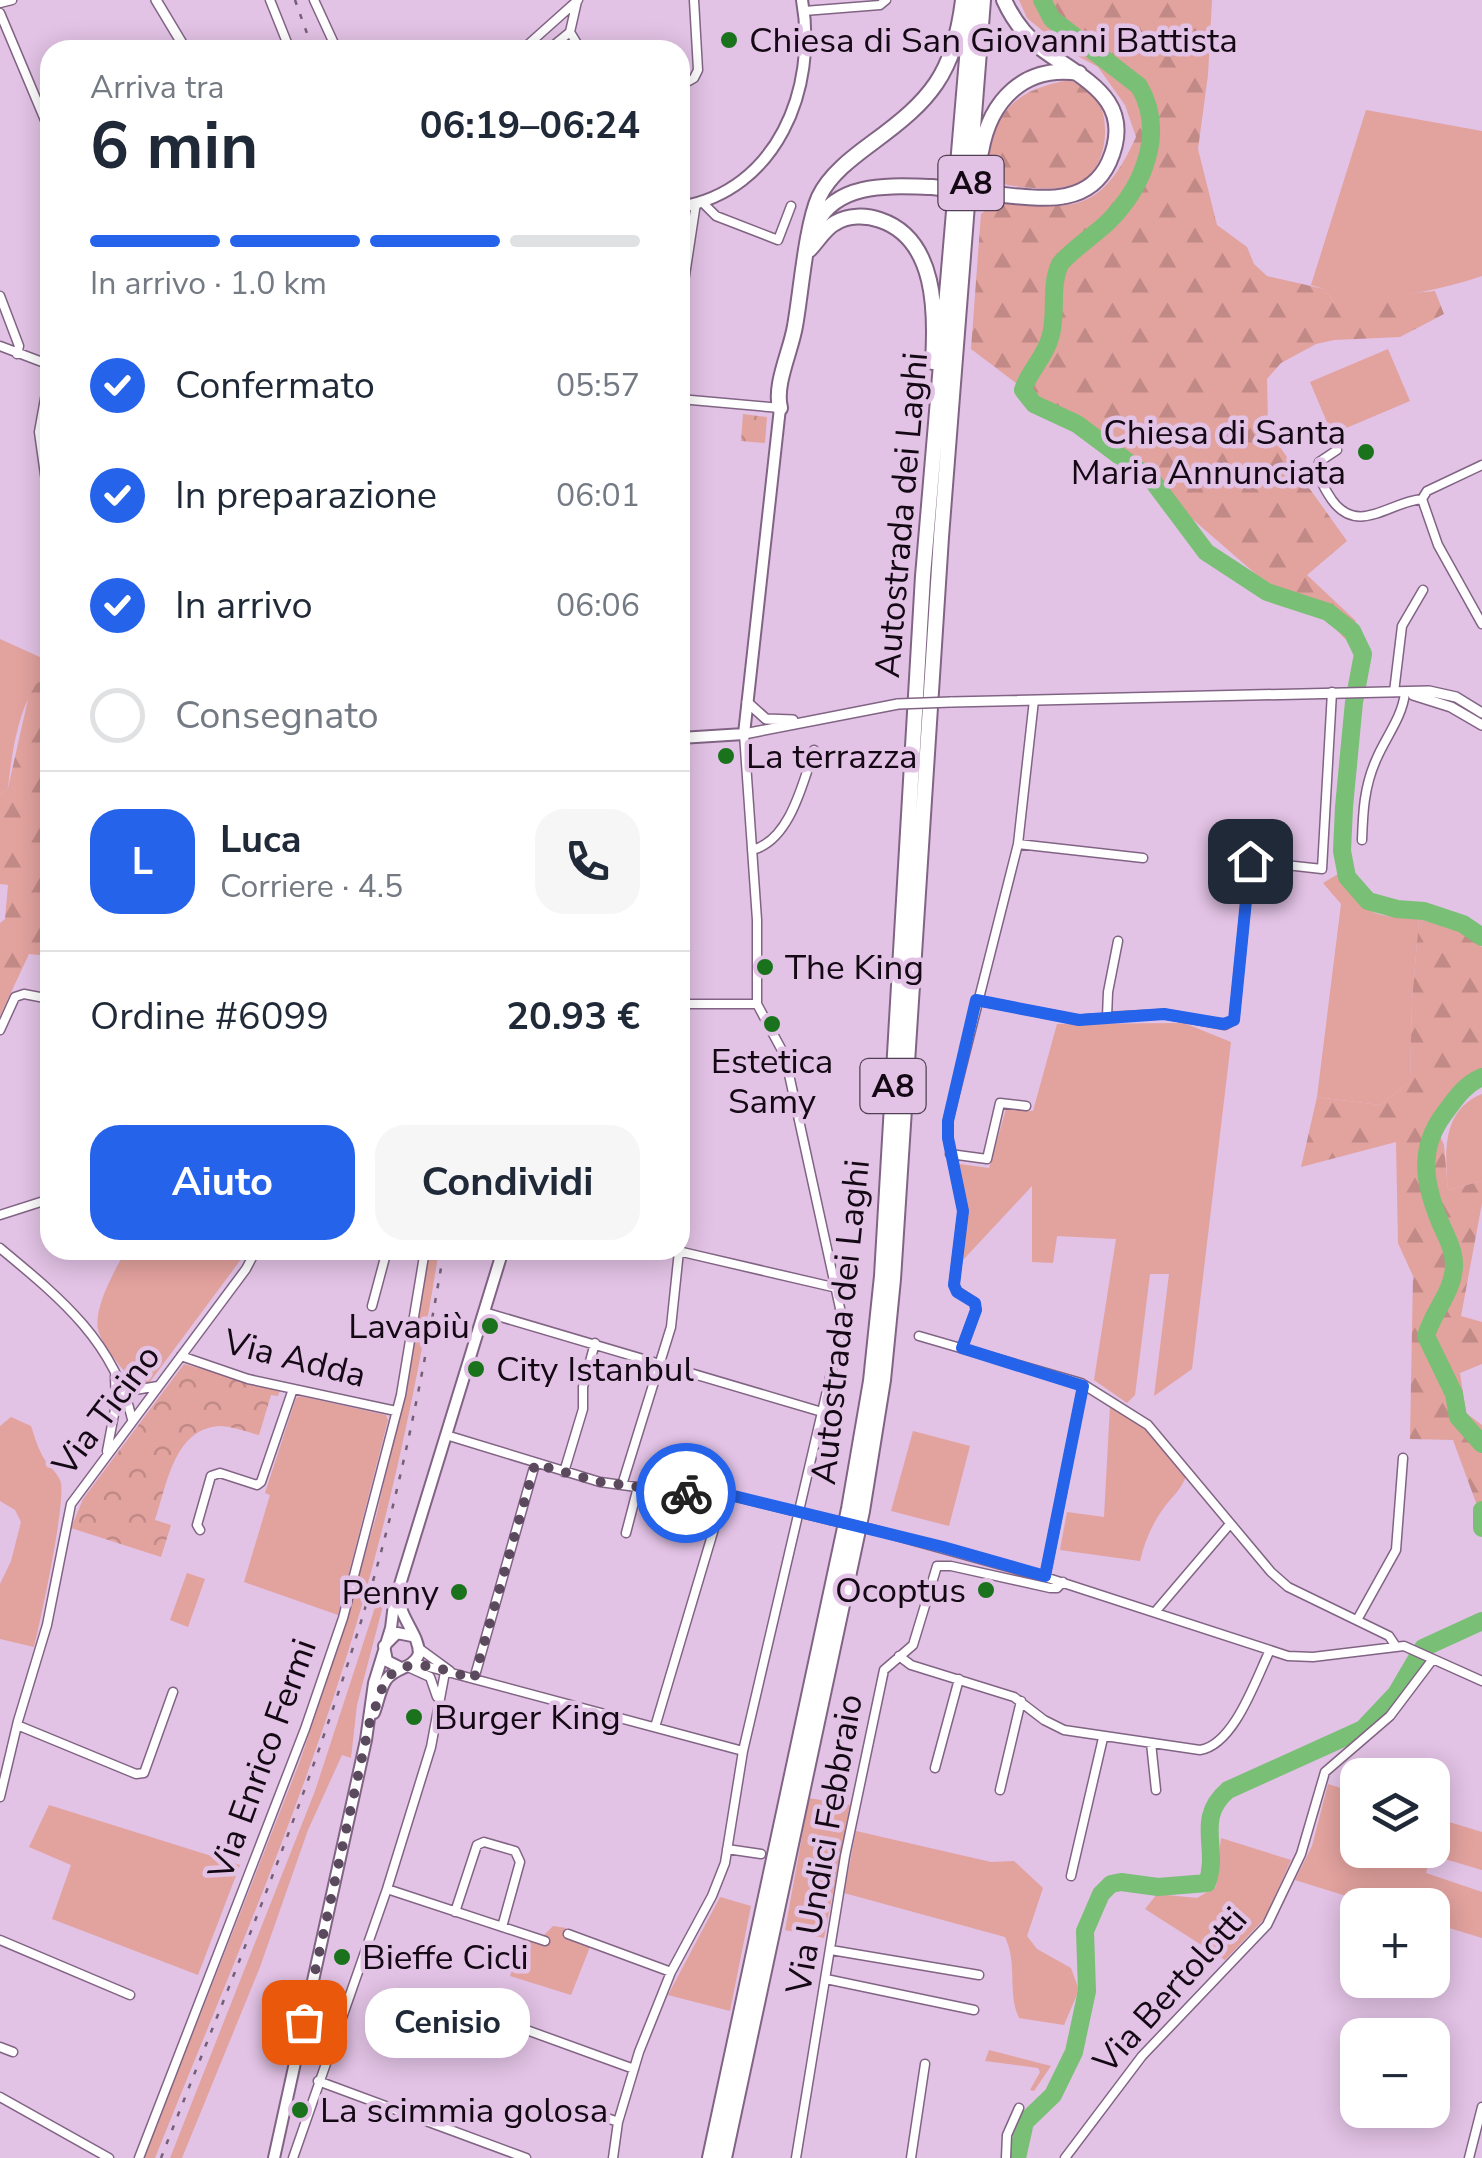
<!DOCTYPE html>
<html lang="it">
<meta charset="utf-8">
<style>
:root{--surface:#fff;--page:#f6f6f7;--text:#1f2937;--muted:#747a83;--line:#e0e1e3;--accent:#2563eb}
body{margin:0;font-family:"Nunito Sans",sans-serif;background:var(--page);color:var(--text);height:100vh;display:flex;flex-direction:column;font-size:38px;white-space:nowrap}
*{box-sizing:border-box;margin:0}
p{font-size:32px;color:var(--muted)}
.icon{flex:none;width:55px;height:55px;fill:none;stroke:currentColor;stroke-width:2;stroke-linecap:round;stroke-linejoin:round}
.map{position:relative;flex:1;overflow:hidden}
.panel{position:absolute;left:40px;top:40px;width:650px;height:1220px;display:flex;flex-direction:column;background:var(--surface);border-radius:30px;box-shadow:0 5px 25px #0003}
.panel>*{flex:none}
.tools{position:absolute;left:1340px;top:1758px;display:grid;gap:20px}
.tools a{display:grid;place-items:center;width:110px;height:110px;border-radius:20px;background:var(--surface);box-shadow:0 5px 25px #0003;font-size:50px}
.pin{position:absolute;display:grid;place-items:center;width:85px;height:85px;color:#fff;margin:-42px;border-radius:20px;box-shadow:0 5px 15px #0006}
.courier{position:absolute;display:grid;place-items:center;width:100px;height:100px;margin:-50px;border:8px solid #2563eb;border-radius:50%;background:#fff;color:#222;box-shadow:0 2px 12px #0007}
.bubble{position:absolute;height:70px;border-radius:30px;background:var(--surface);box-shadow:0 5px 25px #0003;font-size:32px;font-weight:700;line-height:70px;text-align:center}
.overview em{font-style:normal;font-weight:700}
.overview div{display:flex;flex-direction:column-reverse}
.overview{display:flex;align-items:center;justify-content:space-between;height:170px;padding:0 50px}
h1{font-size:65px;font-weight:700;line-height:75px}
.bar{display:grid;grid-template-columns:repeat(4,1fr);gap:15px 10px;align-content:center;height:120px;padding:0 50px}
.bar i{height:12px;border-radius:8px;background:var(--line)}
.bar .selected{background:var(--accent)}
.bar p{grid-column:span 4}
.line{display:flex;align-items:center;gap:25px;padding:0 50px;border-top:2px solid var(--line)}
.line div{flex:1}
.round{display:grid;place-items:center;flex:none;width:105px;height:105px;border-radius:30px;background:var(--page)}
ol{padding:0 50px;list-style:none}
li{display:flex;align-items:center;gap:30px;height:110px}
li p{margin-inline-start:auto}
li .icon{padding:10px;border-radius:50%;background:var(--accent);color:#fff;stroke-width:4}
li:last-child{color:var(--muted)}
li i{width:55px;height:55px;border:5px solid var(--line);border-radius:50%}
.action{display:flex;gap:20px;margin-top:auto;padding:20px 50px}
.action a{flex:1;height:115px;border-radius:30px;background:var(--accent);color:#fff;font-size:40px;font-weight:700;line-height:115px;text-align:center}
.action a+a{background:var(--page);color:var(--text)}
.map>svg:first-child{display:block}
</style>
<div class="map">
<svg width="1482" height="2158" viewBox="0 0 1482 2158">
<defs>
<pattern id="forest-firs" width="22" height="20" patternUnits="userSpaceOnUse" patternTransform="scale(2.5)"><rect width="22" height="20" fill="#e2a29e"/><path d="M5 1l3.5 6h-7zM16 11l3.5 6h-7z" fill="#c18a87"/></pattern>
<pattern id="park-crowns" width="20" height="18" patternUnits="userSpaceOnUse" patternTransform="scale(2.5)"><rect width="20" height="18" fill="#e2a29e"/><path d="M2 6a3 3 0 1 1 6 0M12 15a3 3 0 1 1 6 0" fill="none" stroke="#c18a87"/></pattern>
</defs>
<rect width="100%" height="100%" fill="#e2c2e5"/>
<!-- grass -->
<path fill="#e2a29e" d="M1366 110 1482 131V276C1434 292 1385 300 1334 302L1324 289 1311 285Z
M1388 349 1410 401 1332 434 1310 382Z
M0 639 42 658 50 667V677C20 684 11 760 8 788L0 795Z
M1338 874C1364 915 1372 916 1419 919L1412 1000 1410 1082 1380 1105 1317 1097 1341 904 1323 883Z
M1184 1023 1231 1042 1192 1369 1154 1396 1169 1274H1150L1135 1395 1127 1403 1094 1380 1116 1239 1057 1236 1053 1263 1032 1262V1186L963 1260 968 1211 959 1164 989 1168 1006 1109 1033 1111 1057 1024Z
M1482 1094V1181L1448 1190C1445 1154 1441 1110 1482 1094Z
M126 1250H248L149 1383 131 1380C121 1366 105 1350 99 1333 91 1311 115 1270 126 1250Z
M429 1250H439C420 1370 395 1488 362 1605 308 1794 228 1976 155 2158H144L300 1761 326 1684 376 1517 411 1365Z
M300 1396 386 1415 388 1420 338 1615 244 1582 270 1495 265 1493 296 1398Z
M1110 1406 1146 1428 1186 1476C1181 1491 1171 1497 1163 1509 1152 1524 1144 1543 1140 1561L1060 1550 1067 1512 1104 1517Z
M11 1417 31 1426C34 1435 37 1446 42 1455 46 1464 56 1471 60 1480 68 1495 40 1623 34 1647L0 1639V1584L11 1561 21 1522 15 1510 0 1501V1426Z
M913 1431 970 1446 949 1526 891 1511Z
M187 1573 205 1579 188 1627 170 1620Z
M378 1598H385L357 1705 351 1758 342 1755 308 1830 260 1967 182 2158H170L315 1791Z
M1328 1784 1357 1793 1358 1850H1432L1433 1817 1482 1832V1870L1431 1855 1426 1873 1482 1892V1938L1433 1923 1432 1905H1375L1295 1880 1312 1846Z
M809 1798 850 1805 824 1938 785 1930Z
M49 1805 240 1865 198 1975 52 1919 71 1865 29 1847Z
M856 1831 991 1862 1014 1861 1043 1888 1027 1936 1037 1949 1071 1968 1079 1990 1064 2025 1019 2018C1007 1992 1018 1964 1005 1937L844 1893Z
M1221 1838 1291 1860 1265 1918 1225 1960 1145 1909 1157 1894 1197 1898 1216 1887Z
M720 1897 751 1906 730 2011 668 1995Z
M553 1926 566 1928 564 1938 590 1947 571 1995 510 1976 523 1939 546 1946 549 1940 543 1936Z
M989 2050 1051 2066 1034 2091 1030 2090 1040 2072 1038 2068 985 2061Z"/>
<!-- forest -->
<path fill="url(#forest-firs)" d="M1019 0H1212L1208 75 1198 149 1217 225 1247 247 1254 264 1267 276 1324 289 1334 302 1435 291 1444 314 1400 337 1334 340 1316 344 1281 363 1267 379 1268 423 1277 443 1347 541 1307 575 1356 621 1345 639 1330 623 1257 575 1167 497 1168 486 1040 401 971 349 981 214 998 201C1074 211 1101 213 1136 137L1125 105 1098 67 1063 48 1027 18Z
M1069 80C1076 83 1086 86 1091 91 1113 112 1109 168 1080 182 1056 194 1011 187 986 180 992 118 1005 92 1069 80Z
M50 677V956L29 954 0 1016V923L5 919 8 885 0 884V795L8 788 31 686Z
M1419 919 1460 931 1482 947V1070L1455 1088 1432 1119 1444 1145 1448 1190 1482 1181V1203L1461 1316 1482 1322V1364L1460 1373 1466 1413 1482 1425V1519L1453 1440 1410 1439 1413 1276 1398 1243 1396 1142 1301 1167 1317 1097 1380 1105 1410 1082 1412 1000Z"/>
<!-- park -->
<path fill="url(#park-crowns)" d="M743 414 767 417 765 443 741 441Z
M184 1364 280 1390 278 1396 271 1395 259 1435C247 1432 231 1426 219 1426 174 1429 167 1485 155 1520L171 1525 161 1557 71 1528 83 1499Z"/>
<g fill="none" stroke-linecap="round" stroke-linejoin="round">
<!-- river -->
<path stroke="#79bf76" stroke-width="18" d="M1042 0 1052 19 1139 86C1166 132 1144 186 1108 222 1092 237 1074 248 1060 264 1049 288 1058 314 1050 338 1045 357 1029 371 1023 390L1034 404 1077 424 1152 480 1206 552 1267 592 1328 612 1352 631 1363 654 1354 702 1344 807 1342 851 1347 877 1368 901 1397 909 1424 911 1463 924 1482 937
M1482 1077C1464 1085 1456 1098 1444 1114 1418 1149 1424 1183 1440 1222 1446 1236 1454 1249 1454 1265 1454 1291 1433 1311 1426 1336L1454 1394 1458 1417 1482 1444
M1482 1510V1528
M1017 2158 1025 2122 1053 2095 1074 2052 1087 1991 1085 1931 1101 1894 1111 1884 1121 1882 1158 1887 1207 1883C1220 1848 1194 1819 1228 1790L1363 1729 1396 1694 1423 1648 1482 1621"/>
<!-- minor casing -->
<g stroke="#816484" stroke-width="11">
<path id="minor" d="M270 0 290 50
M314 0 337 50
M0 3 12 0
M804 11 880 5 886 0
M0 13 50 132
M570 32 581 50
M522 50 578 0
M548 50 570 32 577 1
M680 86 694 78 698 70 694 0
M701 201 716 216 778 240 791 206
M0 296 19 346 17 354
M680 308 696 203
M0 346 50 365
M50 371 39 432 50 510
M680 399 780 408
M1337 450 1319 462C1317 477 1324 488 1332 500 1358 536 1389 502 1422 499
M1422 499 1438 545 1482 624
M1422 499 1427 491 1482 465
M1394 692 1402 626 1423 590
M1362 840C1363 812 1364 787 1376 760 1385 738 1402 718 1405 693
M1018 844 1143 858
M752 850C790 841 803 782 814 750
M976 1000 1079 1020 1107 1017 1108 992 1118 941
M680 1004H757
M1107 1017 1164 1014 1225 1025 1234 1020 1250 861 1322 869 1332 692
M0 1030 15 997 24 994 50 999
M950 1154 987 1159 1000 1103 1026 1106
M0 1215 50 1199
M0 1248C59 1297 114 1341 132 1419
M678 1251 837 1288
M372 1306 387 1250
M484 1312 822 1412
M919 1336 1081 1383 1148 1425 1271 1572 1288 1587 1389 1636 1395 1645
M962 1348 976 1310 975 1303 957 1291 954 1285 963 1211 948 1138V1121L1018 844 1034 700
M181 1356 248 1379 396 1411
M124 1384 135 1390 158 1386
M446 1435 600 1482 673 1492 733 1496 830 1520
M107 1451 116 1404 115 1376
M564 1472 583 1409V1387L595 1343
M622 1485 671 1327 679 1251
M871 1529 1045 1577 1288 1656 1313 1657 1404 1646 1482 1681
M200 1530 197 1525 211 1476 220 1473 257 1485 261 1482 293 1389
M626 1533 638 1487
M1045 1577 1083 1386
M1155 1612 1230 1524
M1357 1620 1396 1550 1403 1458
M420 1649 450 1671
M899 1656 911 1665 1014 1697 1044 1720 1064 1730 1200 1750C1234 1745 1256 1679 1270 1650
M414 1663 743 1751
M408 1667 430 1677 437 1697
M474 1679 535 1464
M17 1725 136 1774 144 1773 173 1692
M655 1727 724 1495
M1151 1743 1156 1790
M935 1768 959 1679
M1000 1790 1021 1701
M0 1797 18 1721 47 1625 71 1504 246 1269 256 1250
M727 1849 761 1854
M1071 1876 1103 1738
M387 1889 545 1941
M455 1912 477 1845 484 1842 515 1851 520 1862 502 1927
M568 1934 671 1972
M0 1940 130 1995
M831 1950 979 1975
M826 1979 974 2010
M499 2020 634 2069
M0 2047 13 2052
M318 2081 526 2158
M0 2097 109 2158
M582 2109 618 2122
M139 2158 305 1729 343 1618 401 1395 425 1250
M293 2158 387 1889 431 1747 445 1672
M613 2158 618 2122 639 2052 671 1972 712 1896 725 1863 743 1751 843 1322 785 1056 757 1004V920L744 734
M796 2158 845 1856 884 1670 913 1645 937 1566H951L1050 1588H1057L1063 1582
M911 2158 925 2064
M1006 2158 1007 2135 1019 2108
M1065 2158 1142 2056 1267 1925 1301 1854 1325 1772 1390 1716 1433 1659
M1469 2158 1482 2107"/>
</g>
<!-- tertiary casing -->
<g stroke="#816484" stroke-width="12">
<path id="tertiary" d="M156 0 186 50
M1413 695 1451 707 1482 725
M747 702 766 719 793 720
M951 702 1429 691 1456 697 1482 713
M744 734 898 704"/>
</g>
<!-- secondary casing -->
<g stroke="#816484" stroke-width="14">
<path id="secondary" d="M680 207C777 191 818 88 802 0
M680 738 744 734 780 408
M401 1668 387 1661 384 1646 397 1633 412 1636
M374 1713C378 1703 380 1689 386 1680 396 1666 412 1670 419 1654 419 1634 400 1619 399 1597
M274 2158 366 1740 374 1683 391 1628 394 1604 503 1250"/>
</g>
<!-- motorway casing -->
<g stroke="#816484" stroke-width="18">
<path id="motorway" d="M981 152C990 100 1024 65 1079 73
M991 194C1034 197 1087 210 1109 162 1137 99 1082 79 1042 49 1024 35 1013 20 1004 0
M816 224C838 181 891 186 932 187
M809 250C817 242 825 228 835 223 848 215 866 215 880 220 937 239 936 314 933 362
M780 408C774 384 791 351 795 326 801 293 806 226 819 197 829 175 853 157 872 143 931 100 954 74 963 0
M710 2158 849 1509 871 1381 882 1276 923 576 972 0
M724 2158 862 1511 883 1380 893 1279 941 537 983 0"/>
</g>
<!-- minor -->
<use href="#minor" stroke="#fff" stroke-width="8"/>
<!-- tertiary -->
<use href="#tertiary" stroke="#fff" stroke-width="9"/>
<!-- secondary -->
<use href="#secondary" stroke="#fff" stroke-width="10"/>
<!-- motorway -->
<use href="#motorway" stroke="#fff" stroke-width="14"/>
<!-- rail -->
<path stroke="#745f76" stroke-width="2.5" stroke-dasharray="5 10" stroke-linecap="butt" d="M295 0 313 50
M161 2158C233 1975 310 1793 366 1605 401 1488 424 1370 444 1250"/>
<!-- minor-bridge casing -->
<g stroke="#816484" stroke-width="11" stroke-linecap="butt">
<path id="minor-bridge" d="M830 1520 871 1529"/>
</g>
<!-- tertiary-bridge casing -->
<g stroke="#816484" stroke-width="12" stroke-linecap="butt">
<path id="tertiary-bridge" d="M898 704 951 702"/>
</g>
<!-- motorway-bridge casing -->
<g stroke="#816484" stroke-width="18" stroke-linecap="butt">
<path id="motorway-bridge" d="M932 187 991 194"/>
</g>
<!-- minor-bridge -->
<use href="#minor-bridge" stroke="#fff" stroke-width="8"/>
<!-- tertiary-bridge -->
<use href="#tertiary-bridge" stroke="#fff" stroke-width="9"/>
<!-- motorway-bridge -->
<use href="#motorway-bridge" stroke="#fff" stroke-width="14"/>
</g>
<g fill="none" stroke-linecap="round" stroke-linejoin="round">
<!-- done -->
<path stroke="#5b495d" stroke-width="10" stroke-dasharray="0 18" d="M304 2022 370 1721C376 1709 378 1695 385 1683 402 1651 447 1671 474 1679L535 1464 600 1482 686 1493"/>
<!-- route -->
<path stroke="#2563eb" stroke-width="12" d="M686 1493 734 1496 943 1547 1045 1576 1083 1386 962 1348 976 1310 975 1303 957 1292 954 1285 963 1211 948 1138V1121L976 1000 1079 1020 1164 1014 1224 1024 1234 1020 1250 861"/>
</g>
<!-- markers -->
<g fill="#1a721d" stroke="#e2c2e5" stroke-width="4">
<circle cx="729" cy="40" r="10"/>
<circle cx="1366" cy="452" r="10"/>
<circle cx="726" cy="756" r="10"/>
<circle cx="765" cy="967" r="10"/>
<circle cx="772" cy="1024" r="10"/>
<circle cx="490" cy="1326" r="10"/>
<circle cx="476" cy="1369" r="10"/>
<circle cx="986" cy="1590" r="10"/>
<circle cx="459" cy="1592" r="10"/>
<circle cx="414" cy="1717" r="10"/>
<circle cx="342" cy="1957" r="10"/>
<circle cx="300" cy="2110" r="10"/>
</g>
<g text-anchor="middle" stroke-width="9" stroke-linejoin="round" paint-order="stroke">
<!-- shield labels -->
<g fill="#e2c2e5" stroke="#514053" stroke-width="2.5">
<rect x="938.5" y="156" width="65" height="54" rx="8"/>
<rect x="860.5" y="1059" width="65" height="54" rx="8"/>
</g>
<g font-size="32" font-weight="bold" fill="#130814">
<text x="971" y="194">A8</text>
<text x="893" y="1097">A8</text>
</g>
<!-- poi labels -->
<g font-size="35" fill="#130814" stroke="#e2c2e5" text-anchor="start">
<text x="749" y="52">Chiesa di San Giovanni Battista</text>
<text x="1346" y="444" text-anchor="end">Chiesa di Santa<tspan x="1346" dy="40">Maria Annunciata</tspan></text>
<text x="746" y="768">La terrazza</text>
<text x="785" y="979">The King</text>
<text x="772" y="1073" text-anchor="middle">Estetica<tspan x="772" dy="40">Samy</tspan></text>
<text x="470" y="1338" text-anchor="end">Lavapiù</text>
<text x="496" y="1381">City Istanbul</text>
<text x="966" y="1602" text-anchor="end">Ocoptus</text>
<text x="439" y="1604" text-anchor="end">Penny</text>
<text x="434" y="1729">Burger King</text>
<text x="362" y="1969">Bieffe Cicli</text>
<text x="320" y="2122">La scimmia golosa</text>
</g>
<!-- street labels -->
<g font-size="35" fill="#130814" stroke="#e2c2e5">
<text transform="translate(901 515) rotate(-85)" y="12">Autostrada dei Laghi</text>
<text transform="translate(840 1322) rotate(-84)" y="12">Autostrada dei Laghi</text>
<text transform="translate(295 1358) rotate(14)" y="12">Via Adda</text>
<text transform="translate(106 1410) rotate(-53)" y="12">Via Ticino</text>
<text transform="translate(262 1759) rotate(-70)" y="12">Via Enrico Fermi</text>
<text transform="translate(824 1844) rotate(-80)" y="12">Via Undici Febbraio</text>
<text transform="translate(1170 1990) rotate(-48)" y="12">Via Bertolotti</text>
</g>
</g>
</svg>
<div class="tools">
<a><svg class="icon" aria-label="layers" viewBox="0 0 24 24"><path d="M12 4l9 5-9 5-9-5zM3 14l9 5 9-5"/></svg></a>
<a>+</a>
<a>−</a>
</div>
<div class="pin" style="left:304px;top:2022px;background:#ea580c"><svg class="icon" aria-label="bag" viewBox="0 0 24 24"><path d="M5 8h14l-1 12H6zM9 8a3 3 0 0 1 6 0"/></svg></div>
<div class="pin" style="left:1250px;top:861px;background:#1f2937"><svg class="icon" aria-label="home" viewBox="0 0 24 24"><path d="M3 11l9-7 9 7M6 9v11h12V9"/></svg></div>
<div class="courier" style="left:686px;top:1493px"><svg class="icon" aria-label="bike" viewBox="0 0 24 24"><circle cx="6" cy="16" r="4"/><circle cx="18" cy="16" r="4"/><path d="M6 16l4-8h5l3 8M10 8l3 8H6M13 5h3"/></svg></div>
<div class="bubble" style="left:365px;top:1988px;width:165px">Cenisio</div>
<section class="panel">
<div class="overview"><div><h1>6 min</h1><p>Arriva tra</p></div><em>06:19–06:24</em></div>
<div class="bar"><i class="selected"></i><i class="selected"></i><i class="selected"></i><i></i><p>In arrivo · 1.0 km</p></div>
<ol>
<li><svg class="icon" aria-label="check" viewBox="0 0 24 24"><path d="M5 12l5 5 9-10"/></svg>Confermato<p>05:57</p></li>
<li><svg class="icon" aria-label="check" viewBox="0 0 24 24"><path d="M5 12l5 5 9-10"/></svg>In preparazione<p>06:01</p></li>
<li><svg class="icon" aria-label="check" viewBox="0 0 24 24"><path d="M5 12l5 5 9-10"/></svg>In arrivo<p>06:06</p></li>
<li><i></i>Consegnato</li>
</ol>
<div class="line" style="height:180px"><b class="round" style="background:var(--accent);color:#fff">L</b><div><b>Luca</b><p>Corriere · 4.5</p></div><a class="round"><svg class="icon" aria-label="phone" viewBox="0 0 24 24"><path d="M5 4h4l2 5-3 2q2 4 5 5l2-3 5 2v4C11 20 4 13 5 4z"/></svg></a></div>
<div class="line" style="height:130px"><div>Ordine #6099</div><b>20.93 €</b></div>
<div class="action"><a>Aiuto</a><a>Condividi</a></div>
</section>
</div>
